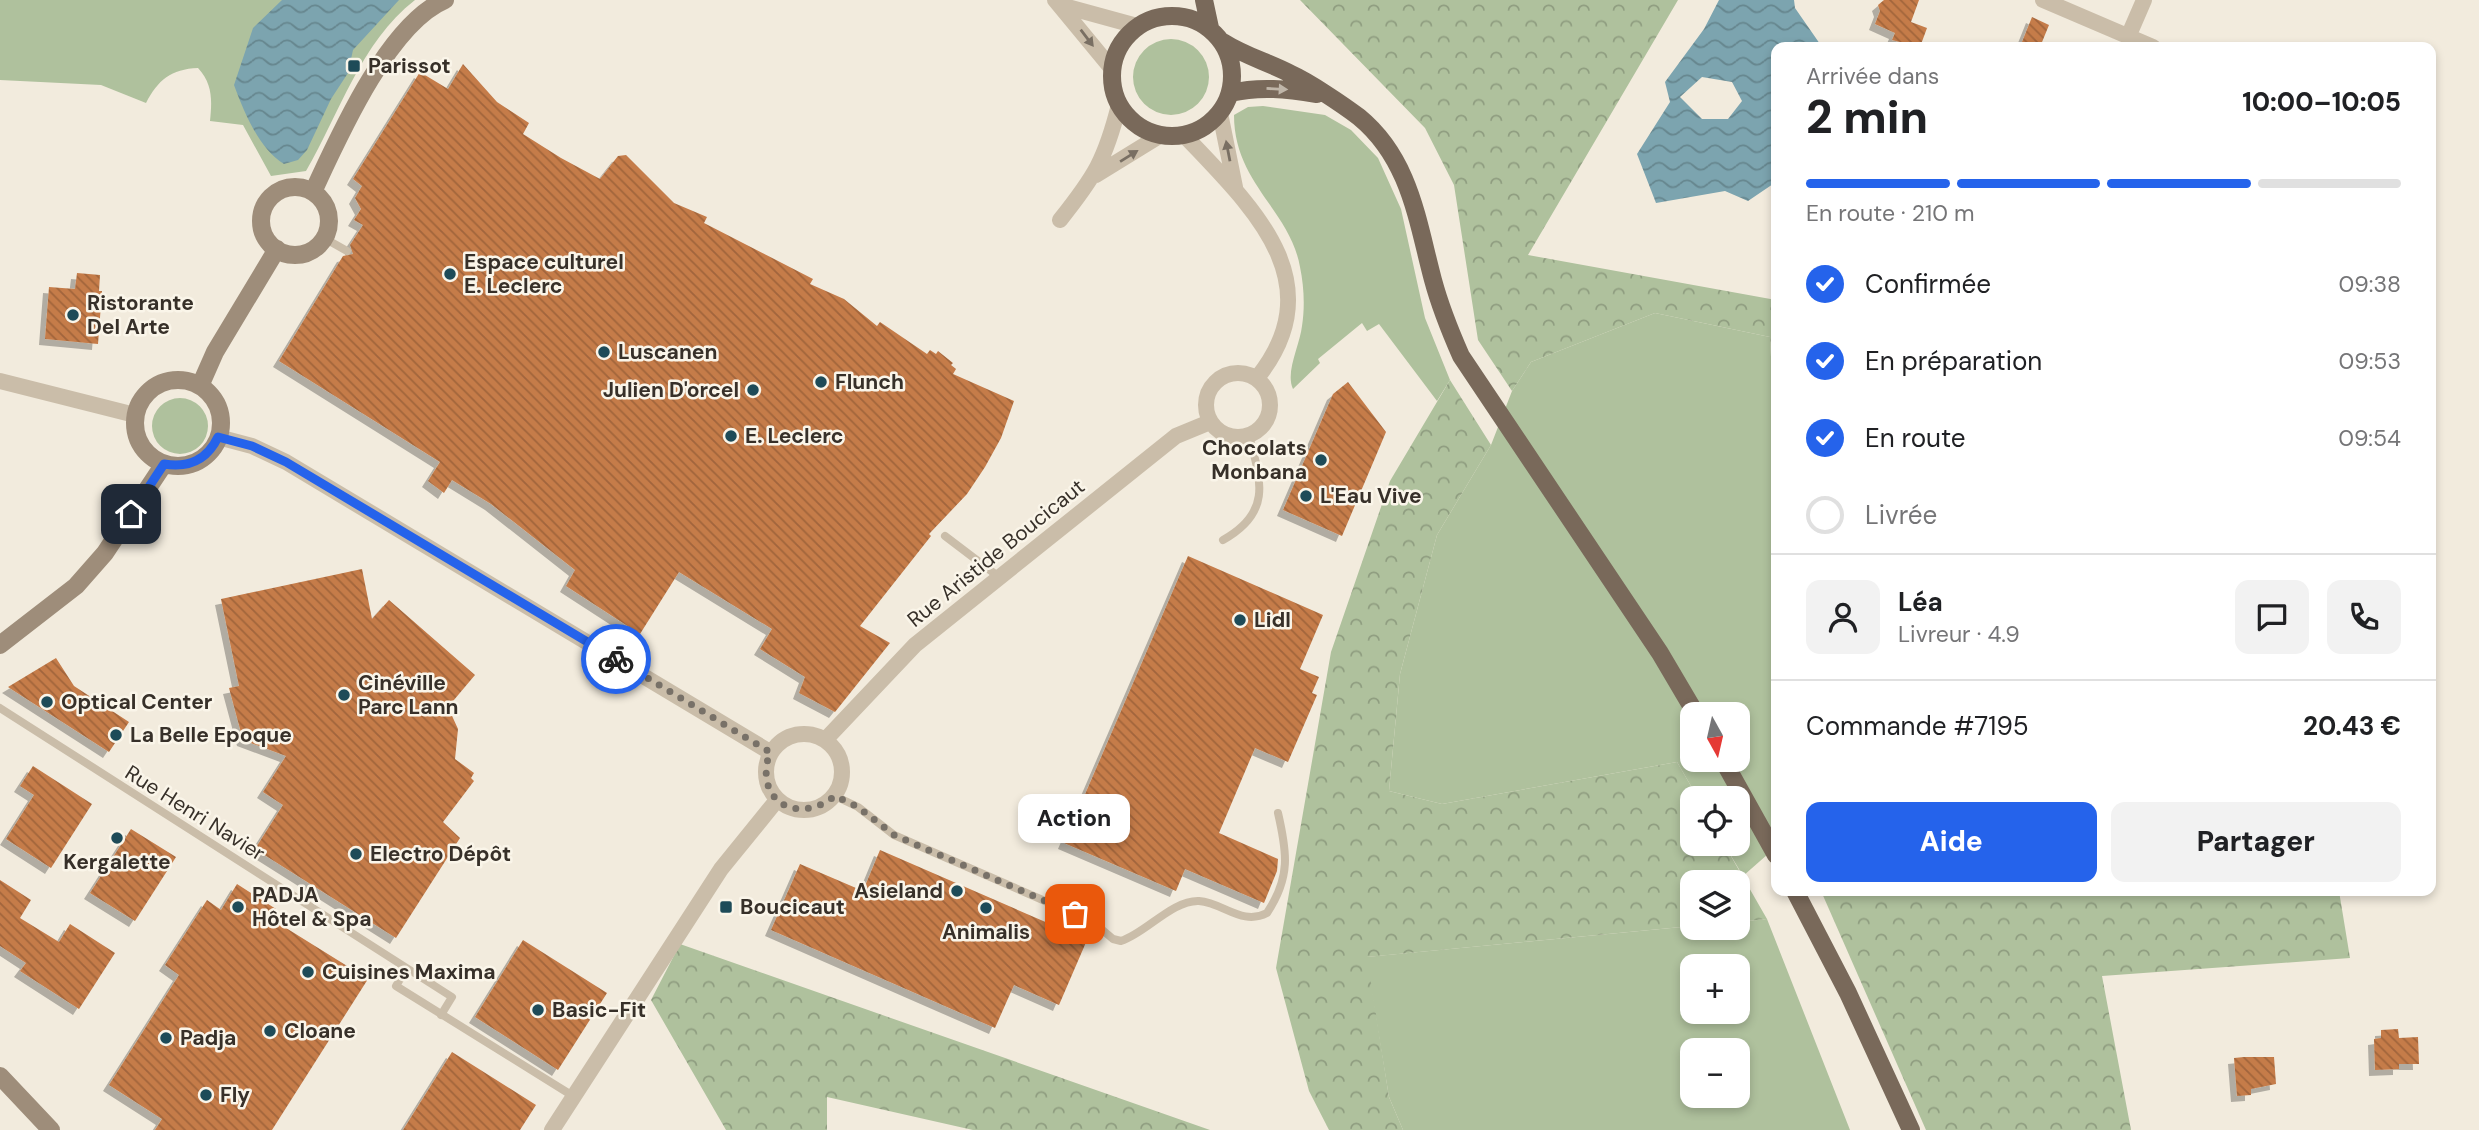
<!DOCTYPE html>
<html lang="fr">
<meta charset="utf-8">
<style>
:root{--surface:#fff;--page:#f2f2f2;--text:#202124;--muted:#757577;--line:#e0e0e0;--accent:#2563eb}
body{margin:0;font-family:"DM Sans",sans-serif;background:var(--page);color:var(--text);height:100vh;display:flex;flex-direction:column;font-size:26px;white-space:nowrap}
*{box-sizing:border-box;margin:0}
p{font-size:23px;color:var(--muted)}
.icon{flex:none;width:38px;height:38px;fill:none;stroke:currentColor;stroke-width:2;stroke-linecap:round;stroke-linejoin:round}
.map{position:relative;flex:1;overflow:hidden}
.sheet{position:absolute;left:1771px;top:42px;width:665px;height:854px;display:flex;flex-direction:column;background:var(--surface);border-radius:14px;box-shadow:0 4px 10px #0003}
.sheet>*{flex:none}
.needle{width:46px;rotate:172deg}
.controls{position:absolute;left:1680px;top:702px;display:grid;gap:14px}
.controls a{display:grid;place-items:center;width:70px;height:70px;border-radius:14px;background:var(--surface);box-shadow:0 4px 10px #0003;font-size:35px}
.pin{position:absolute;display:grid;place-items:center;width:60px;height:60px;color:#fff;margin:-30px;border-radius:14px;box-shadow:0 4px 10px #0006}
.courier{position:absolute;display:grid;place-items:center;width:70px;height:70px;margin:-35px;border:5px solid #2563eb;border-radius:50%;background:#fff;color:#222;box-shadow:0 2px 9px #0007}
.bubble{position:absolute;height:49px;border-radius:14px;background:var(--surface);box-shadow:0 4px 10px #0003;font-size:23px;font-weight:800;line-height:49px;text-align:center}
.headline em{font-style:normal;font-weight:800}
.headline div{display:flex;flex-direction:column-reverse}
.headline{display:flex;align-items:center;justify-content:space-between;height:119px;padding:0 35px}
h1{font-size:46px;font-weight:800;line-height:52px}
.bar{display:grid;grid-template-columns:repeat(4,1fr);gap:10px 7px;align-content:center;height:84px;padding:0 35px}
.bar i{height:9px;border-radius:5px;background:var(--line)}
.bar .selected{background:var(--accent)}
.bar p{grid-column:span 4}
.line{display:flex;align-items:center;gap:18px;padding:0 35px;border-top:2px solid var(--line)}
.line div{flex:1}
.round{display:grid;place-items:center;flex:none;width:74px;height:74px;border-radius:14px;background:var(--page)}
ol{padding:0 35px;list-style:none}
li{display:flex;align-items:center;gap:21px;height:77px}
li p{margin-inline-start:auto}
li .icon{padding:7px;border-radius:50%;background:var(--accent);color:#fff;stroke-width:4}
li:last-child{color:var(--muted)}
li i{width:38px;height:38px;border:4px solid var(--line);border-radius:50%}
.action{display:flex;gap:14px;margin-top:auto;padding:14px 35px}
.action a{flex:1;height:80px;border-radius:14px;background:var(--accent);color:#fff;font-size:28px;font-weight:800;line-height:80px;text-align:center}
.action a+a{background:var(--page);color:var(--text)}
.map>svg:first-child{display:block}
</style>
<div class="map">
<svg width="2479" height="1130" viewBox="0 0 2479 1130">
<defs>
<pattern id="forest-crowns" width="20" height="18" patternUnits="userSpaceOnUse" patternTransform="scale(1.75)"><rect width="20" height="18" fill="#afc19d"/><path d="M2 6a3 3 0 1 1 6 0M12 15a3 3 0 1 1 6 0" fill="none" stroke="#8f9d80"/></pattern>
<pattern id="water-waves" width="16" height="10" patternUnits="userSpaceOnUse" patternTransform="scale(1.75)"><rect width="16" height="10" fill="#7ca4af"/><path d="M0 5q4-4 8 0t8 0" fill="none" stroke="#66868e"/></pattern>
<pattern id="building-back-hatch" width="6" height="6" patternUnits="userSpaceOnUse" patternTransform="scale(1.75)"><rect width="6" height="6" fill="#c57b48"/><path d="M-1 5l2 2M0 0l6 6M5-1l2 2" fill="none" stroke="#a1653c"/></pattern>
<filter id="shadow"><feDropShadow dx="-6" dy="6" stdDeviation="0" flood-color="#0004"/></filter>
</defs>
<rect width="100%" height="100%" fill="#f2ebdd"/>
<!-- grass -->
<path fill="#afc19d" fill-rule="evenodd" d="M0 0H415C360 43 340 113 306 171L271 176 243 125 210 121C212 101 213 84 198 68 171 69 158 80 146 103L101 85 0 80Z
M1133 77a38 38 0 1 1 76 0a38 38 0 1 1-76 0Z
M1263 106 1325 115 1351 130 1378 158 1401 209 1425 318 1450 380 1437 401 1379 324 1367 331 1362 323 1318 359 1320 363 1293 389C1285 372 1300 345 1302 326 1305 307 1304 286 1300 267 1290 210 1234 183 1234 115L1248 107Z
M1655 313 1770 337 1776 456V847L1743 876 1724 844H1738V798H1698L1677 762 1442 804 1389 791 1400 674 1437 535 1491 445 1512 391 1531 362ZM1692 714H1738V760H1692Z
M152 426a28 28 0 1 1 56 0a28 28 0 1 1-56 0Z
M1767 919 1850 1130H1403L1389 1097 1366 957 1692 926 1738 928V922ZM1692 966H1738V1012H1692ZM1692 1050H1738V1096H1692Z"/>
<!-- forest -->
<path fill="url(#forest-crowns)" d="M1300 0H1678L1528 255 1776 300V456L1770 337 1655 313 1531 362 1512 391 1478 340 1454 185 1425 128Z
M1450 380 1491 445 1437 535 1400 674 1389 791 1442 804 1677 762 1698 798H1692V844H1724L1767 919 1738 922V882H1692V926L1367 957 1389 1097 1403 1130H1329L1309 1091 1276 968 1331 652 1390 481Z
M1821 891H2339L2350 958 2102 976 2131 1130H1926Z
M680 944 1210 1130H973L827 1097V1130H726L651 1000Z"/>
<!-- water -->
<path fill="url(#water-waves)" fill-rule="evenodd" d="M282 0H399L353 50 348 73 331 99 307 150 298 160 284 164C259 149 244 112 234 85L253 28Z
M1719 0H1794L1795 8 1820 44 1819 47H1776V182L1748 201 1725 191 1656 203 1637 154 1670 102 1665 82 1704 29ZM1702 77 1732 82 1742 101 1728 119H1702L1680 97Z"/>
<!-- building -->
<path fill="url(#building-back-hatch)" filter="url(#shadow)" d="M1884 0H1919L1911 22 1927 28 1920 47 1892 40 1895 33 1875 24 1880 11 1878 5Z
M2032 17 2049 25 2040 47H2020Z
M463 64 497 102 529 123 523 134 561 158 600 179 618 156 626 155 674 203 707 217 704 223 813 279 810 284 844 299 877 326 880 322 927 354 930 350 936 354 938 351 953 363 951 365 956 369 953 374 1014 401 1001 438 985 467 967 494 929 534 931 536 860 626 890 643 835 712 799 693 805 677 760 649 772 629 679 572 640 634 566 586 575 570 491 504 452 480 444 493 428 481 440 462 279 361 343 256 353 254 350 245 363 225 354 220 361 209 355 198 362 186 353 179 420 72 448 89Z
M77 273 100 275 99 291H102L98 344 45 339 49 287 75 289Z
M1348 382 1386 432 1342 536 1283 510 1333 394Z
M1188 556 1323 615 1300 669 1319 677 1312 693 1317 695 1288 762 1255 748 1219 833 1278 859 1277 871 1264 903 1185 869 1176 891 1064 843Z
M362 569 372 619 389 600 475 675 448 707 458 729 455 759 474 773 471 778 474 781 443 822 460 838 396 938 255 849 283 805 263 792 286 756 243 740 229 688 239 686 221 599Z
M56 658 74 686 129 722 109 752 8 687Z
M33 766 92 804 51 868 6 839 34 795 20 786Z
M131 829 176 857 135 921 90 893Z
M880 850 1087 940 1059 1005 1014 985 995 1028 771 930 800 864 863 891Z
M0 880 31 900 20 918 59 942 70 924 115 953 79 1009 20 971 26 963 0 946Z
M237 884 276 909 270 918 368 979 272 1130H155L162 1119 109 1085 179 975 165 965 207 900 221 910Z
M523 940 607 993 558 1070 475 1017Z
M2398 1029 2399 1038 2418 1037 2419 1064H2399V1069L2375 1070 2374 1039 2381 1038V1030Z
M452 1052 536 1105 520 1130H403Z
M2244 1057H2274L2276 1084 2251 1089V1095L2237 1096 2234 1058Z"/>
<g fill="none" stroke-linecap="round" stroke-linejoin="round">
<!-- lane -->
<path stroke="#cabda9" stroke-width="8" d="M324 238 347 251
M945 536 999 577
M1223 540C1271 513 1262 483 1249 436
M0 708 452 997 441 1015
M835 796 858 807 894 835 1093 922 1113 939 1121 941C1146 933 1172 900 1199 901 1224 903 1242 926 1267 913 1291 877 1287 852 1278 813
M406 969 396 986 573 1096"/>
<!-- street -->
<path stroke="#cabda9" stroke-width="16" d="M1055 0 1112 69
M2043 0 2153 47
M1064 6 1137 26
M2128 37 2144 0
M1220 113 1235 187
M1184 135C1250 205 1335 281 1257 378
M1096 175 1161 135
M1060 220C1095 176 1105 160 1119 105
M1206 405a32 32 0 1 1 64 0a32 32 0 1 1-64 0Z
M0 381 135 415
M218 437 252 446 286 462 770 752
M766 772a38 38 0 1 1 76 0a38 38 0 1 1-76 0Z
M826 739 915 645 1176 436 1210 422
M552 1130 721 869 777 800"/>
<!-- secondary -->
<path stroke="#9e8d7a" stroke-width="18" d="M261 221a34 34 0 1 1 68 0a34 34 0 1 1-68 0Z
M313 192C338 138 388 24 445 0
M135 423a43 43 0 1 1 86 0a43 43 0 1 1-86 0Z
M200 386 215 352 277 249
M0 645 76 586 105 553 164 464
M0 1076 51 1130"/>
<!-- primary -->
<path stroke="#79695a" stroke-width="18" d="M1204 0 1210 28
M1112 76a60 60 0 1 1 120 0a60 60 0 1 1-120 0Z
M1223 42C1245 56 1268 62 1291 74 1309 82 1343 105 1359 117 1410 159 1417 220 1433 280 1440 306 1450 331 1461 356L1660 653 1696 714
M1230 93C1260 86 1287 89 1317 94
M1723 760 1776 855
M1795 891 1848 993 1911 1130"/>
</g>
<!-- one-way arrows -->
<defs><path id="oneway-solid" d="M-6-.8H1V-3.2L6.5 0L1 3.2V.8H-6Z" transform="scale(1.75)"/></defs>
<g fill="#796f63">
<use href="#oneway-solid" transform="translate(1087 38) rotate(53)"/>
<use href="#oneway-solid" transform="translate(1228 151) rotate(-101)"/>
<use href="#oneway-solid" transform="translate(1129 156) rotate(-32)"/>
</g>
<use fill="#c0b6a9" href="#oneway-solid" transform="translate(1277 89) rotate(3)"/>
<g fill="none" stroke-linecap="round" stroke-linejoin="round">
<!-- done -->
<path stroke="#787168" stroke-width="7" stroke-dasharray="0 12.6" d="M616 659 770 752C753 800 796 826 835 796L858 807 894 835 1075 914"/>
<!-- route -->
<path stroke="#2563eb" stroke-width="9" d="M131 514 164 464C189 468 207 460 218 437L252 446 286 462 616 659"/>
</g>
<!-- markers -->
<g fill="#1e4b58" stroke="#faf5e9" stroke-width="2.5">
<rect x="347" y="59" width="14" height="14" rx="3.5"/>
<circle cx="450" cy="274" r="7"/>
<circle cx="73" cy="315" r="7"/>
<circle cx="604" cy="352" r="7"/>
<circle cx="821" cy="382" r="7"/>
<circle cx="753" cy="390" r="7"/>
<circle cx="731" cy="436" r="7"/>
<circle cx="1321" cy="460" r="7"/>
<circle cx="1306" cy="496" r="7"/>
<circle cx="1240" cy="620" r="7"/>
<circle cx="344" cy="695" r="7"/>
<circle cx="47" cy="702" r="7"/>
<circle cx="116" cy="735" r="7"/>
<circle cx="117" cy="838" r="7"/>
<circle cx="356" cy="854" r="7"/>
<circle cx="957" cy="891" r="7"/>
<circle cx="238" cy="907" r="7"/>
<rect x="719" y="900" width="14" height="14" rx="3.5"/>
<circle cx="986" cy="908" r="7"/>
<circle cx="308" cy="972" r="7"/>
<circle cx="538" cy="1010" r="7"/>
<circle cx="270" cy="1031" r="7"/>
<circle cx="166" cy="1038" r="7"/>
<circle cx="206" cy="1095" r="7"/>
</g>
<g text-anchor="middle" stroke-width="5" stroke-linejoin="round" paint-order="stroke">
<!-- poi labels -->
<g font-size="21" font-weight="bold" fill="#373029" stroke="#faf5e9" text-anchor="start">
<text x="368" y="73">Parissot</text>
<text x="464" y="269">Espace culturel<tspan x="464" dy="24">E. Leclerc</tspan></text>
<text x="87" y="310">Ristorante<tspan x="87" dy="24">Del Arte</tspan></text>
<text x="618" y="359">Luscanen</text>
<text x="835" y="389">Flunch</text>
<text x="739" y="397" text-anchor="end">Julien D'orcel</text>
<text x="745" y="443">E. Leclerc</text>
<text x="1307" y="455" text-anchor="end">Chocolats<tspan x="1307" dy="24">Monbana</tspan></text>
<text x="1320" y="503">L'Eau Vive</text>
<text x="1254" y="627">Lidl</text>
<text x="358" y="690">Cinéville<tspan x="358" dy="24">Parc Lann</tspan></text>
<text x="61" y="709">Optical Center</text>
<text x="130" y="742">La Belle Epoque</text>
<text x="370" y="861">Electro Dépôt</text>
<text x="117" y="869" text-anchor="middle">Kergalette</text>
<text x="943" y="898" text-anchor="end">Asieland</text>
<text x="252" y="902">PADJA<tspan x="252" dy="24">Hôtel &amp; Spa</tspan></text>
<text x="740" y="914">Boucicaut</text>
<text x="986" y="939" text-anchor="middle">Animalis</text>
<text x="322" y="979">Cuisines Maxima</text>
<text x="552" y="1017">Basic-Fit</text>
<text x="284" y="1038">Cloane</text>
<text x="180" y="1045">Padja</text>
<text x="220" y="1102">Fly</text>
</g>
<!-- street labels -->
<g font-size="21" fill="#373029" stroke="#faf5e9">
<text transform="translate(996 553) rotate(-39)" y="7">Rue Aristide Boucicaut</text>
<text transform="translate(195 813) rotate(32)" y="7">Rue Henri Navier</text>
</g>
</g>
</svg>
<div class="controls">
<a><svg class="needle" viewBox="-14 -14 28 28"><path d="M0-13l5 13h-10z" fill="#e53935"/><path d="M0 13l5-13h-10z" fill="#757577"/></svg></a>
<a><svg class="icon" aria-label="locate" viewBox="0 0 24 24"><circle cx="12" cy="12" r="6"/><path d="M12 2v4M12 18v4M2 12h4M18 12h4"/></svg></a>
<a><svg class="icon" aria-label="layers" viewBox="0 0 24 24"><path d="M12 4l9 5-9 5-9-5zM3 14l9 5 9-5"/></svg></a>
<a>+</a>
<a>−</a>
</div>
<div class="pin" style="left:1075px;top:914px;background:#ea580c"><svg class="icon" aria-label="bag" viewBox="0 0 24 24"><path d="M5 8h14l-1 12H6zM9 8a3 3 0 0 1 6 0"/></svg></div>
<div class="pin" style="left:131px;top:514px;background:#1f2937"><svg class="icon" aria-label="home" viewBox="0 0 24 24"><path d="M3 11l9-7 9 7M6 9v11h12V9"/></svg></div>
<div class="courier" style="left:616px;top:659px"><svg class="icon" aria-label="bike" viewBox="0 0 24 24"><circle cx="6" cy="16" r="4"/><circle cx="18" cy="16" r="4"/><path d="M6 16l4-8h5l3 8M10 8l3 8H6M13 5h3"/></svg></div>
<div class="bubble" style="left:1018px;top:794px;width:112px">Action</div>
<section class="sheet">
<div class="headline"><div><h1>2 min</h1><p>Arrivée dans</p></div><em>10:00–10:05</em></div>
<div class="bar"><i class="selected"></i><i class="selected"></i><i class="selected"></i><i></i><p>En route · 210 m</p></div>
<ol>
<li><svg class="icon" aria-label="check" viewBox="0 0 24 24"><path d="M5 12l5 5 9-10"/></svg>Confirmée<p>09:38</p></li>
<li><svg class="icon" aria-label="check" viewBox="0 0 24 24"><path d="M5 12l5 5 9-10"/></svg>En préparation<p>09:53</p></li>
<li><svg class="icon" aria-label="check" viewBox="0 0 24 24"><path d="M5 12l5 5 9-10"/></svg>En route<p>09:54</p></li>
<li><i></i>Livrée</li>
</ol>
<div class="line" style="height:126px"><a class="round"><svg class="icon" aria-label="person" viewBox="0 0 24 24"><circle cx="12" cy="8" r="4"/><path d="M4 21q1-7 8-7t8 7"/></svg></a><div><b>Léa</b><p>Livreur · 4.9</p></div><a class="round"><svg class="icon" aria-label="chat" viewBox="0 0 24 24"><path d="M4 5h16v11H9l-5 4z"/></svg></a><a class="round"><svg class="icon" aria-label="phone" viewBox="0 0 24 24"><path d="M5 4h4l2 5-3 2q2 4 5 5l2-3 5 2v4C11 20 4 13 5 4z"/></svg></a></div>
<div class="line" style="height:91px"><div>Commande #7195</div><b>20.43 €</b></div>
<div class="action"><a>Aide</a><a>Partager</a></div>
</section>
</div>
